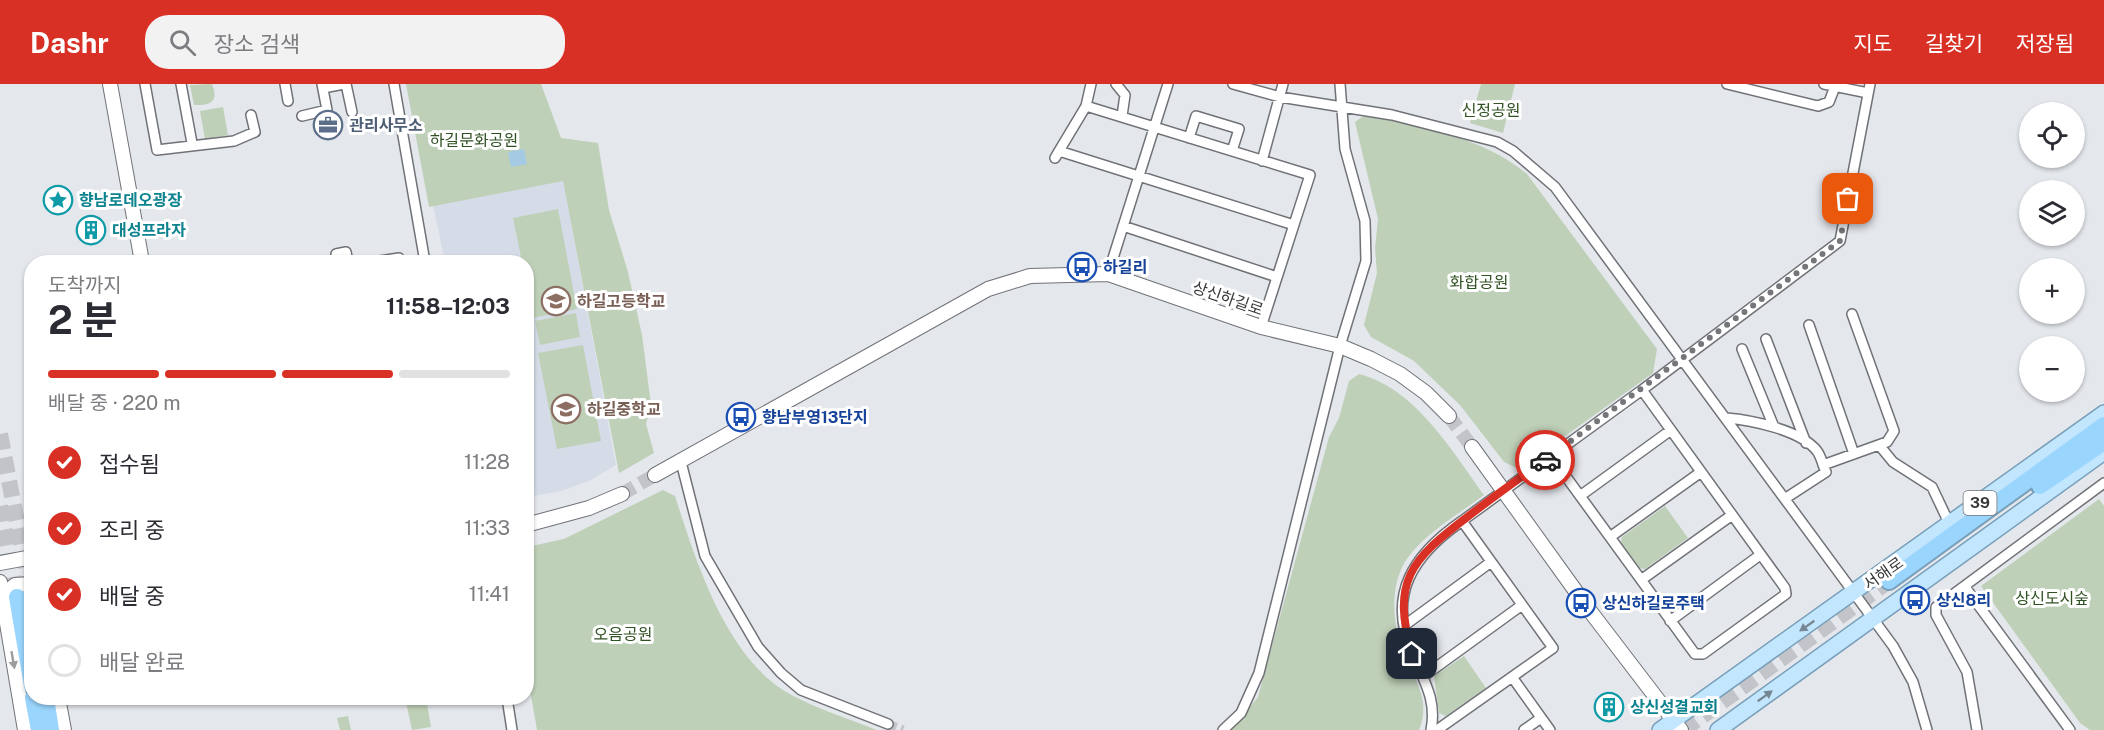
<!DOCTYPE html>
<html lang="ko">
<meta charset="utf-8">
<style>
:root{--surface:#fff;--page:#f2f2f3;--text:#2b2b33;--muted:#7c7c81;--line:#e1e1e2;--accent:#d93025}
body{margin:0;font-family:"Public Sans","Noto Sans KR",sans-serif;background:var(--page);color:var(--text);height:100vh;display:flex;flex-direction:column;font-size:22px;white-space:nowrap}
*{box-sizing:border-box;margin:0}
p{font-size:20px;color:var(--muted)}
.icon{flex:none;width:33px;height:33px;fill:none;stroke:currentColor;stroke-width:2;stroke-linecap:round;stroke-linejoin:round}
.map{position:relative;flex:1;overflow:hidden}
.sheet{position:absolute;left:24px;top:171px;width:510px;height:450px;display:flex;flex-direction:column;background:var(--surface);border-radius:24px;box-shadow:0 2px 4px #0004}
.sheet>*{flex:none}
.tools{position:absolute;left:2019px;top:18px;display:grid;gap:12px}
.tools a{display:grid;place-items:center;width:66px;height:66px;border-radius:50%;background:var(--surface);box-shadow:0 2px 4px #0004;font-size:30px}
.pin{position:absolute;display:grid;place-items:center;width:51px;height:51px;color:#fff;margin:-26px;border-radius:12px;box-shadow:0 3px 9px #0006}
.courier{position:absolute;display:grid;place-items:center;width:60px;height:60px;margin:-30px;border:4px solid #d93025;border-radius:50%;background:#fff;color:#222;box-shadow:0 2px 8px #0007}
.overview em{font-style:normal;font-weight:700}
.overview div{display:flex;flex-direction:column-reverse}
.overview{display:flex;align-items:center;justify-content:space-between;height:102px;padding:0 24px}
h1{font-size:39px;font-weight:700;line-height:45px}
.bar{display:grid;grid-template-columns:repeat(4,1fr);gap:9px 6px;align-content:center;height:72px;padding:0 24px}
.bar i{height:8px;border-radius:4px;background:var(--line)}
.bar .selected{background:var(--accent)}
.bar p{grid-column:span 4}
ol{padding:0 24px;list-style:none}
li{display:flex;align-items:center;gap:18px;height:66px}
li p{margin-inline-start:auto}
li .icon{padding:6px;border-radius:50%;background:var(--accent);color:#fff;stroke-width:4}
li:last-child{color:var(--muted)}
li i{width:33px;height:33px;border:3px solid var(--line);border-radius:50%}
header{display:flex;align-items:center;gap:36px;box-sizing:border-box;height:84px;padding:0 30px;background:var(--accent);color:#fff}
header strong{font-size:28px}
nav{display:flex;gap:33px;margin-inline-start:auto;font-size:21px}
.search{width:420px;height:54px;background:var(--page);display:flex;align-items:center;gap:15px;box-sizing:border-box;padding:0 21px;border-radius:24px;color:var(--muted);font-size:22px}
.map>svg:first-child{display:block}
</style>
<header>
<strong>Dashr</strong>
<div class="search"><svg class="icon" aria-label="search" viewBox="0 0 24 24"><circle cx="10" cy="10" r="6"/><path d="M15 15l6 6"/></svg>장소 검색</div>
<nav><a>지도</a><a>길찾기</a><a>저장됨</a></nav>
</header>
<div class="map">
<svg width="2104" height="646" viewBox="0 0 2104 646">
<rect width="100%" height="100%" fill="#e4e7ec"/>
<!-- built -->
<path fill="#d5dce7" d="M563 96 616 381 589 397 561 407 527 413 526 178H445L433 121Z"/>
<!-- green -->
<path fill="#bfd0b8" d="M212 0C219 17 211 22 194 21L190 1Z
M406 0H541L561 54 598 59 609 126 628 188 642 251 651 321 646 340 654 369 619 389 563 97 429 123Z
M1481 0H1515L1503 49 1470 39Z
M223 23 228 51 205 55 200 27Z
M1365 31C1421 43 1483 53 1527 90L1657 265 1653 289 1519 385 1504 378 1460 321 1414 277 1371 253 1364 241 1377 189 1375 164 1378 135 1355 38Z
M558 125 577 225 533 234 527 201 526 178H522L513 134Z
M576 229 580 253 540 261 535 237Z
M583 261 601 357 557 365 538 269Z
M1359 290C1415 304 1453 368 1484 411 1459 430 1428 447 1409 472 1386 502 1393 550 1409 581 1420 604 1429 621 1419 646H1231L1258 613 1329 353 1339 334 1349 297Z
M663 406 675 412C695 474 720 555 772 598 795 618 847 634 877 646H537L527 589V463L564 455Z
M2099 415 2104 422V646H2090L2080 639 1981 502Z
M1665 422 1688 454 1645 485 1639 484 1621 459 1622 453Z
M1464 572 1486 604 1446 632 1439 629 1434 592Z
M426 614 431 643 412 646 406 618Z
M348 632 351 646H340L337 634Z"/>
<!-- water -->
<path fill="#a5cbe4" d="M524 65 527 80 511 83 508 68Z"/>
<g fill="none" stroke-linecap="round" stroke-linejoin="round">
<!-- street-tunnel -->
<path stroke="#c2c4c9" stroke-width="9" stroke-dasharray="9 4.5" stroke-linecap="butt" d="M888 640 903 646"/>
<!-- secondary-tunnel -->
<path stroke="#c2c4c9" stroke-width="14" stroke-dasharray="14 7" stroke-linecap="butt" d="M1449 332 1472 363
M622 410 655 391"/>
<!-- highway-tunnel -->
<path stroke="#c2c4c9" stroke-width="16" stroke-dasharray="16 8" stroke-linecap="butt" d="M0 350 31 510
M0 422 17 513
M1683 646 1889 497"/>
<!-- street casing -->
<g stroke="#707277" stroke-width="12">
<path id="street" d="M145 0 157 66 234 57 255 48 251 31
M181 0 192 59
M285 0 288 17
M346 0 352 28
M394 0 425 178
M1116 0 1125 11 1122 32
M1233 0 1280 13 1392 31 1497 58 1513 67 1555 103 1893 562 1913 598 1927 646
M1727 0 1818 22 1829 18 1836 0
M1824 0 1868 9
M323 4 344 0
M1086 22 1091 0
M302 32 327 26 322 0
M1189 54 1196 32 1239 45 1232 67
M1059 67 1086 22 1310 91 1261 243
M1055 74 1059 67 1294 141
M1262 77 1283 0
M1123 142 1277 193
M336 170 346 168 348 178
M373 178 399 174
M1108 190 1168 0
M1809 241 1854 370
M1766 255 1806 359
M1742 265 1774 343
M1642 306 1840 157 1870 0
M1726 334C1751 336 1801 346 1817 367 1821 372 1823 382 1826 388L1786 414
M1879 361 1893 378 1932 403 1950 441
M681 378 705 472 758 563 781 589 801 606 888 640
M1823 381 1887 358 1894 347 1852 230
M1580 412 1671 346
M1462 437 1642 306 1785 504 1786 510 1703 570H1695L1551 372
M1610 453 1701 388
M1641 496 1732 431
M1965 503 2070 646
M1670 537 1760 471
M1405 541 1491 478
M1424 592 1522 521
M507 614 512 646
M1223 646 1241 629 1259 589 1340 262 1366 177 1365 137 1345 65 1340 0
M1431 646C1437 616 1424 597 1413 571 1386 511 1413 471 1462 437L1553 564 1512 593
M1437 646 1512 593 1550 646
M1524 646 1541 634
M1977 646 1967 588 1936 531V523L2104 399"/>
</g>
<!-- secondary casing -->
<g stroke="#707277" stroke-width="16">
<path id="secondary" d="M110 0 142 178
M1472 363 1590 527 1681 646
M655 391 988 205 1030 192 1108 190 1261 243 1340 262 1371 275 1400 290 1426 309 1449 332
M526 441 589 424 622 410
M0 479 32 473
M0 498 25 646
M2 512 15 501 32 500
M58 614 64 646"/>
</g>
<!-- primary casing -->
<g stroke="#789eb9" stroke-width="18">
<path id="primary" d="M1660 646 2104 329
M1718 646 2104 368"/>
</g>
<!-- highway casing -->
<g stroke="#789eb9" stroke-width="20">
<path id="highway" d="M2040 402 2104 358
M1889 497 2104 341
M31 510 32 514
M17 513 32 602
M33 614 39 646
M46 614 51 646"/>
</g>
<!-- street -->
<use href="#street" stroke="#fff" stroke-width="9"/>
<!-- secondary -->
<use href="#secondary" stroke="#fff" stroke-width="14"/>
<!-- primary -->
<use href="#primary" stroke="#c2e6fe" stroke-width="15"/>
<!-- highway -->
<use href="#highway" stroke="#9ad5fd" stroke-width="16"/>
</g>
<!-- one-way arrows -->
<defs><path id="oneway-solid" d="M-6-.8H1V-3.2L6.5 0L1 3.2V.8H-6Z" transform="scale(1.5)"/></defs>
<g fill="#768793">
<use href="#oneway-solid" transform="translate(1807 542) rotate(145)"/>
<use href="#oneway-solid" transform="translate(1765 612) rotate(-36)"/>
</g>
<use fill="#9c9c9d" href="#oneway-solid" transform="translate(13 576) rotate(80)"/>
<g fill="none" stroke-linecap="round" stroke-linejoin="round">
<!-- done -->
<path stroke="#747679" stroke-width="6" stroke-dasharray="0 10.8" d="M1545 376 1840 157 1848 115"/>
<!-- route -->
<path stroke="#d93025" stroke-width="8" d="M1412 570C1391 497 1411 476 1466 434 1492 414 1518 395 1545 376"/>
</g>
<!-- icons -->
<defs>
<g id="office-ring" transform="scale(1.5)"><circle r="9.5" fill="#fff" stroke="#5c6f8a" stroke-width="1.5"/><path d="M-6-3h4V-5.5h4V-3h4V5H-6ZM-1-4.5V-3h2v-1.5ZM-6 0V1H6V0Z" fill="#5c6f8a"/></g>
<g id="sight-ring" transform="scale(1.5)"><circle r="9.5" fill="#fff" stroke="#0f9aa8" stroke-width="1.5"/><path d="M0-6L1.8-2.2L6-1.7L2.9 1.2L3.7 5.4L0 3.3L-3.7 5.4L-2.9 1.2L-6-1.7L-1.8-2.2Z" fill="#0f9aa8"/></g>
<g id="building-ring" transform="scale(1.5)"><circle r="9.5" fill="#fff" stroke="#0f9aa8" stroke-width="1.5"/><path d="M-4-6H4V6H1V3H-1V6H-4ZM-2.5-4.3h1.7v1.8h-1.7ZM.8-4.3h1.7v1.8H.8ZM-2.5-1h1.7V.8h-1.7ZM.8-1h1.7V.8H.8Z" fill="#0f9aa8"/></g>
<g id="bus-ring" transform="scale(1.5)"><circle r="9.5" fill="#fff" stroke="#1a4fb4" stroke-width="1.5"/><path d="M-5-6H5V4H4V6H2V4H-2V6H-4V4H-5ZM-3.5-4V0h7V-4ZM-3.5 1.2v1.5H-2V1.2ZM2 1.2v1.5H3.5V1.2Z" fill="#1a4fb4"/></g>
<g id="school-ring" transform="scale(1.5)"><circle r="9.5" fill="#fff" stroke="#8d6e63" stroke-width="1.5"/><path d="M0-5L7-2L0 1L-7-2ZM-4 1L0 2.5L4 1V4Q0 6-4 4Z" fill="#8d6e63"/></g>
</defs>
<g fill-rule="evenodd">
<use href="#office-ring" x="328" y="41"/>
<use href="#sight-ring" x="58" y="116"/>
<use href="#building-ring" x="91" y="146"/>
<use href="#bus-ring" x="1082" y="183"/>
<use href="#school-ring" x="556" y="217"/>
<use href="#school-ring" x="566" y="325"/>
<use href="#bus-ring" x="741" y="333"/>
<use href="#bus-ring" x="1915" y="516"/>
<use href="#bus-ring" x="1581" y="519"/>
<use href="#building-ring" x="1609" y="623"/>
</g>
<g text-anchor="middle" stroke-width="6" stroke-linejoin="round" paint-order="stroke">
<!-- shield labels -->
<rect fill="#fff" stroke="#747476" stroke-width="1.5" x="1963.5" y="407" width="33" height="24" rx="4.5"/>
<g font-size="15" font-weight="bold" fill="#38393b">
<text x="1980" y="424">39</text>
</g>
<!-- park labels -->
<g font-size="16" fill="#305122" stroke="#fff">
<text x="1491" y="32">신정공원</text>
<text x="474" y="62">하길문화공원</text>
<text x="1479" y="204">화합공원</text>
<text x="2052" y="520">상신도시숲</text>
<text x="623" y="556">오음공원</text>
</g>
<!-- service labels -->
<g font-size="16" font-weight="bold" fill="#4e5e75" stroke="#fff" text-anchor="start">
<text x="349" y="47">관리사무소</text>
</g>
<!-- culture labels -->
<g font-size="16" font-weight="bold" fill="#0d838f" stroke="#fff" text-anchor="start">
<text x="79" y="122">향남로데오광장</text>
<text x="112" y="152">대성프라자</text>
<text x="1630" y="629">상신성결교회</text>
</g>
<!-- transit labels -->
<g font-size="16" font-weight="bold" fill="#164399" stroke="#fff" text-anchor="start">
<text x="1103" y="189">하길리</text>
<text x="762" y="339">향남부영13단지</text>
<text x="1936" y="522">상신8리</text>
<text x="1602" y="525">상신하길로주택</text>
</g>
<!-- street labels -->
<g font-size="16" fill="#38393b" stroke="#fff">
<text transform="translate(1228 214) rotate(19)" y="6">상신하길로</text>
<text transform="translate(1883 489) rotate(-35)" y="6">서해로</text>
</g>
<!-- education labels -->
<g font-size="16" font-weight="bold" fill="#785e54" stroke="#fff" text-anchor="start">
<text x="577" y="223">하길고등학교</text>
<text x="587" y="331">하길중학교</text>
</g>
</g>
</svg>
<div class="tools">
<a><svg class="icon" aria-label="locate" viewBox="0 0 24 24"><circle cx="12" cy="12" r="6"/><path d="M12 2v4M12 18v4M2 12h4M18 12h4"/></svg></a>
<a><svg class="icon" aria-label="layers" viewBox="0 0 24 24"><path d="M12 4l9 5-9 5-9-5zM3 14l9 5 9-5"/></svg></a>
<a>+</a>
<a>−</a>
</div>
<div class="pin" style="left:1848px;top:115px;background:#ea580c"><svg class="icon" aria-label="bag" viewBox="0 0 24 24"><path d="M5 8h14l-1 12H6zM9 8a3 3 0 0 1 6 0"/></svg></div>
<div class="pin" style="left:1412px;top:570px;background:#1f2937"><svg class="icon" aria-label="home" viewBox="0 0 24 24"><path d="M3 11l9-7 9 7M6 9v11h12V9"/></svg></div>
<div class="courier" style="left:1545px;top:376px"><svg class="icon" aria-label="car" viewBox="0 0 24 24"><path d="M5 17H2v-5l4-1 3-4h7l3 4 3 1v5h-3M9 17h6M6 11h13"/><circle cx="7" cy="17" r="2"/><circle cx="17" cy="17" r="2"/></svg></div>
<section class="sheet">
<div class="overview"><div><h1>2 분</h1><p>도착까지</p></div><em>11:58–12:03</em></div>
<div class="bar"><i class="selected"></i><i class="selected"></i><i class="selected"></i><i></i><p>배달 중 · 220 m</p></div>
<ol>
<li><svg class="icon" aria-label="check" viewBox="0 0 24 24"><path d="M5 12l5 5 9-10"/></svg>접수됨<p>11:28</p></li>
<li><svg class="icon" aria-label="check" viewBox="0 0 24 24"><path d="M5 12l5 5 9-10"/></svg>조리 중<p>11:33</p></li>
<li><svg class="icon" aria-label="check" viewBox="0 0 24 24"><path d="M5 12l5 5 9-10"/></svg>배달 중<p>11:41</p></li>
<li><i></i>배달 완료</li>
</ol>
</section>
</div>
